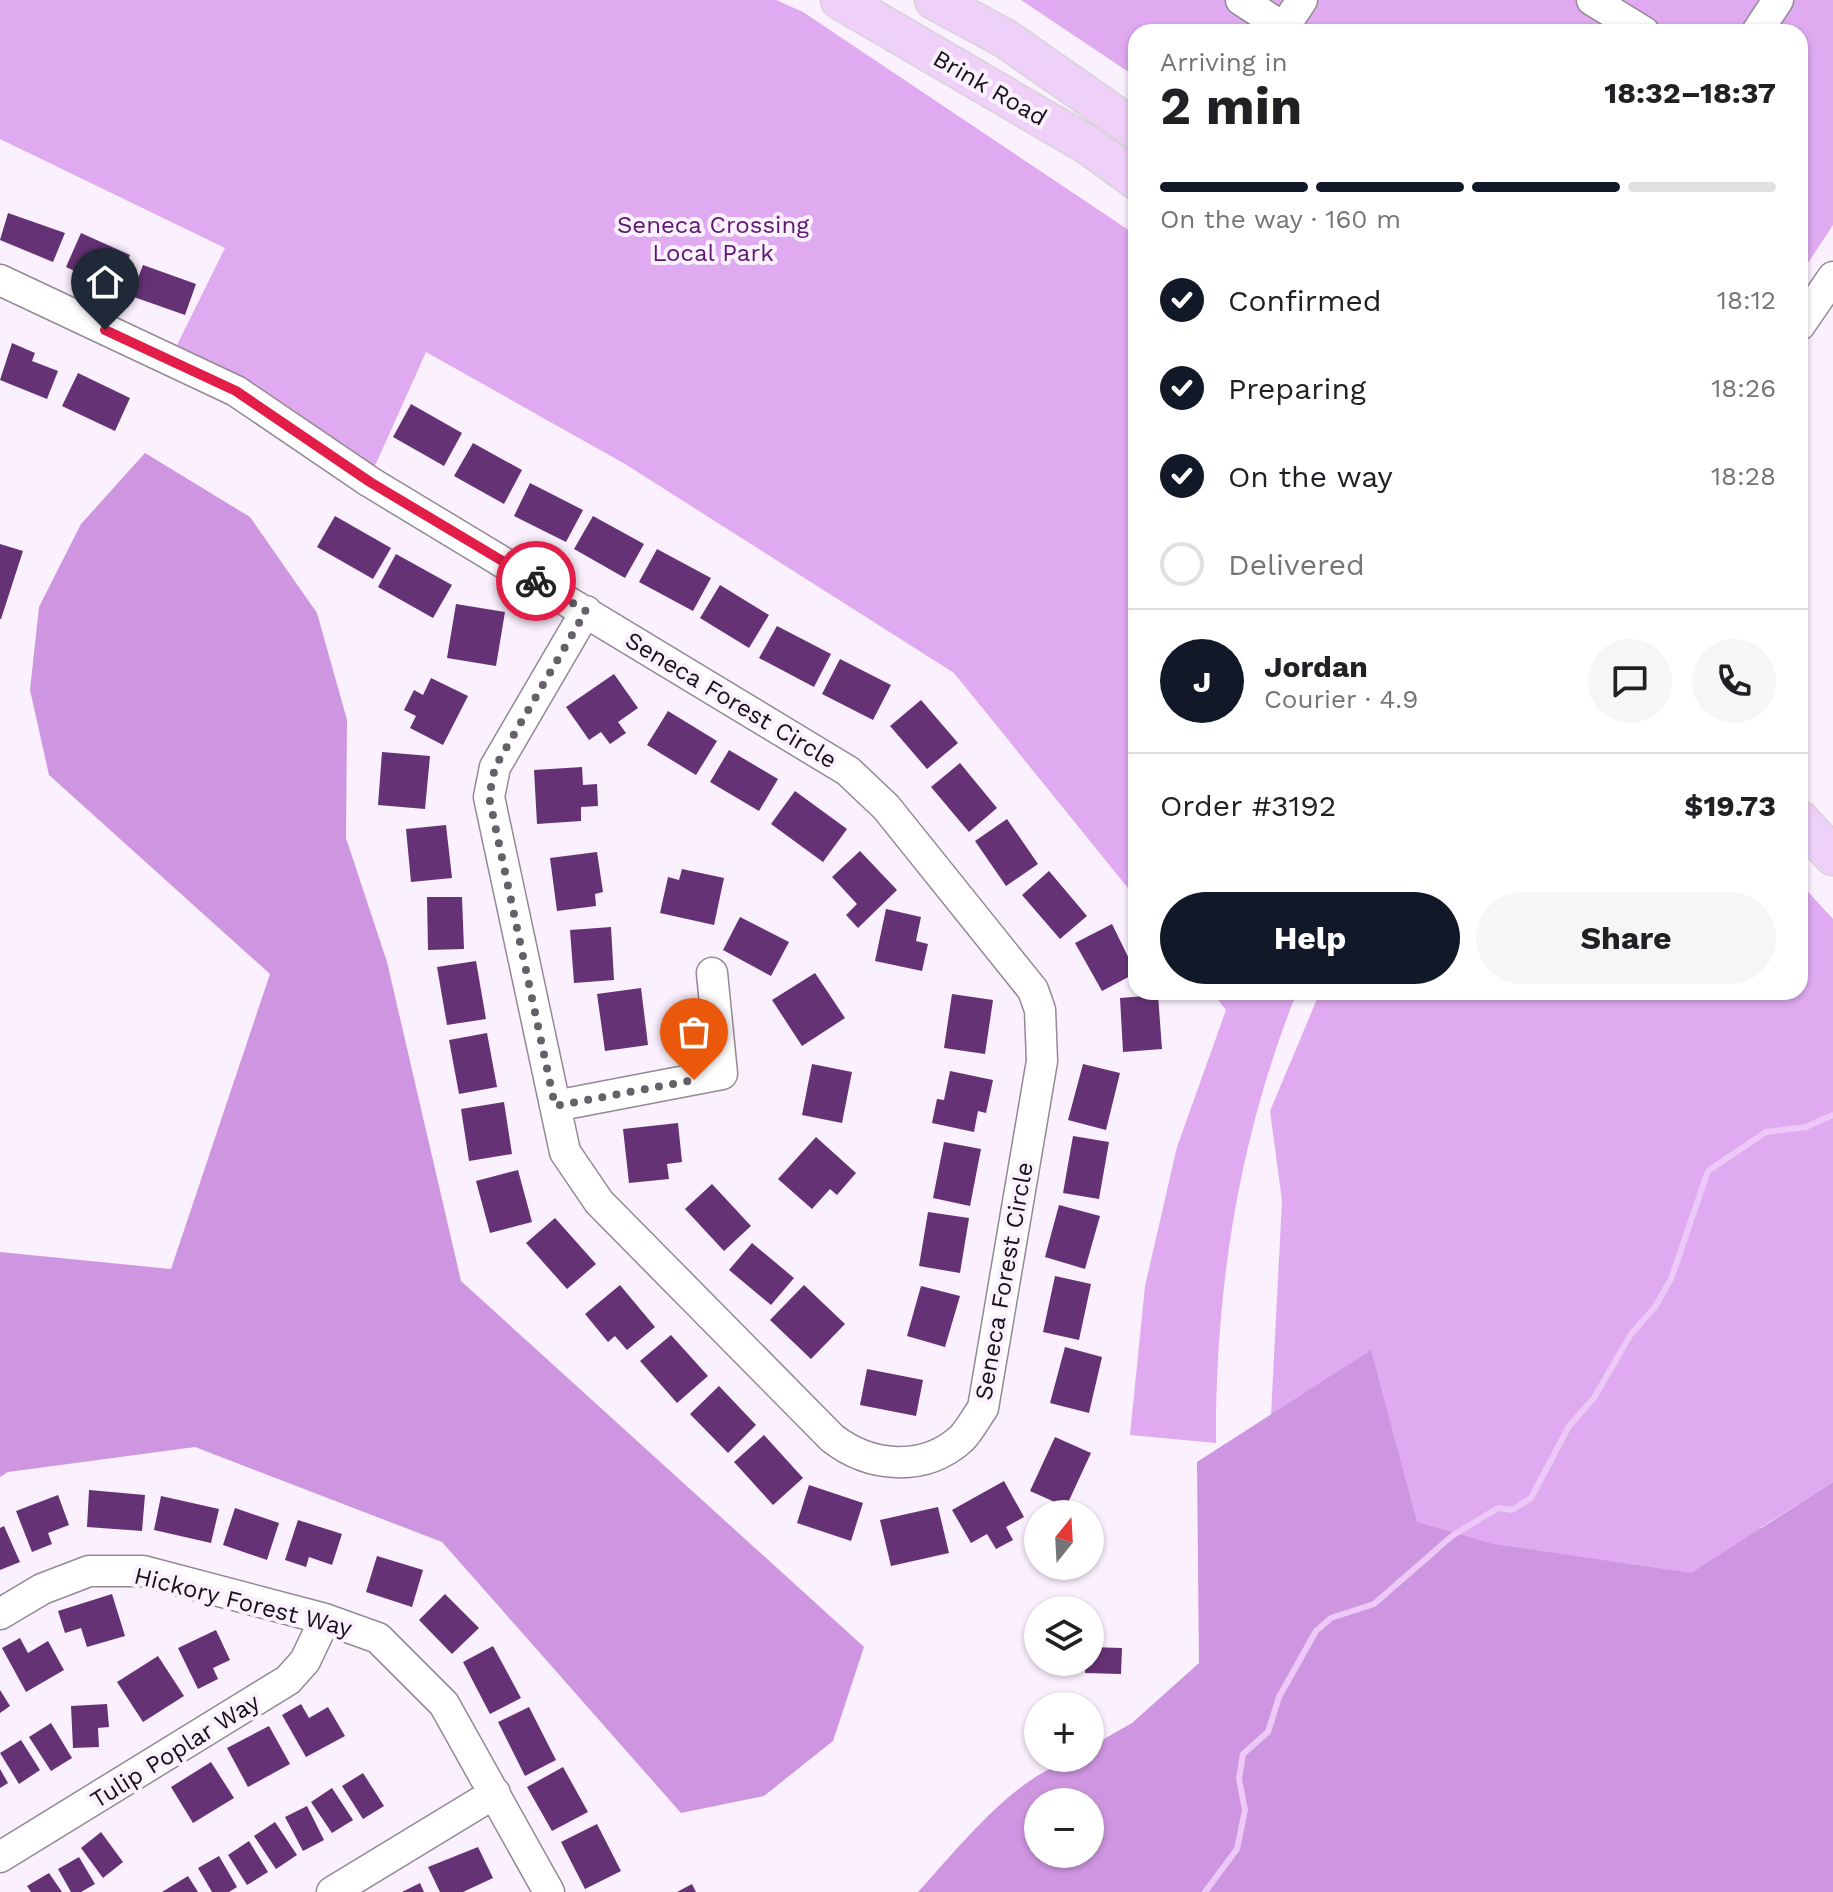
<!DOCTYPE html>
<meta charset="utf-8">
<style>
:root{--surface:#fff;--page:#f6f6f6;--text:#202124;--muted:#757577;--line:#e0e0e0;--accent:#111827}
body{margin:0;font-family:"Work Sans",sans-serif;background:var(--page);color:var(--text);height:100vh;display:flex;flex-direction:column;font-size:30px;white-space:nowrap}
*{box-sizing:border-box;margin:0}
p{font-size:26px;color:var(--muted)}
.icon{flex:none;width:44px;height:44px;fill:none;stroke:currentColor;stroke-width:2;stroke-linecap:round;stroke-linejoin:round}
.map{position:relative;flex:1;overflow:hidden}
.details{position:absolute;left:1128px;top:24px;width:680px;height:976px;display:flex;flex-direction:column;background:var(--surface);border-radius:24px;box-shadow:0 2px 6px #0004}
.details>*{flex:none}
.needle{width:52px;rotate:18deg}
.tools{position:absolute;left:1024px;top:1500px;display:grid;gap:16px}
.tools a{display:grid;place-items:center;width:80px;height:80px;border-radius:50%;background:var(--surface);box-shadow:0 2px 6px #0004;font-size:40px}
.pin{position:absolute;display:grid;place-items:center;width:68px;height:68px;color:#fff;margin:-82px -34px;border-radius:50% 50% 50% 0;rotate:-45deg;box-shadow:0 0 8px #0007}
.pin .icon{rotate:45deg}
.courier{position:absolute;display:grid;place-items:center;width:80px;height:80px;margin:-40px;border:6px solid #e11d48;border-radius:50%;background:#fff;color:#222;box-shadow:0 2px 10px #0007}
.overview em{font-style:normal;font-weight:700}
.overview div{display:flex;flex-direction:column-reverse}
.overview{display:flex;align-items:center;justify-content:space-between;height:136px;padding:0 32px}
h1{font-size:52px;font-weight:700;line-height:60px}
.bar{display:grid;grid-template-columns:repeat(4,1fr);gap:12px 8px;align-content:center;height:96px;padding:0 32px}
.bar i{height:10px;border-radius:6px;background:var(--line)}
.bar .selected{background:var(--accent)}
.bar p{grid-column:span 4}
.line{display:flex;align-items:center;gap:20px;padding:0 32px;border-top:2px solid var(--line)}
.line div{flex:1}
.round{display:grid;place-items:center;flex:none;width:84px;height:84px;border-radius:42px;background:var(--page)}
ol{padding:0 32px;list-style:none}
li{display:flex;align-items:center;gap:24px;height:88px}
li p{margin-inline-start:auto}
li .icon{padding:8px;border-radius:50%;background:var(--accent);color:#fff;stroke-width:4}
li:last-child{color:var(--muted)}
li i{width:44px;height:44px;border:4px solid var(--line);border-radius:50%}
.button{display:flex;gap:16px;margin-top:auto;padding:16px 32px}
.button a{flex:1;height:92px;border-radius:48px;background:var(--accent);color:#fff;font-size:32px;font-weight:700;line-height:92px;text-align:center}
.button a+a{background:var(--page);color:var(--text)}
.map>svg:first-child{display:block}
</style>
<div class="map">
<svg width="1833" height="1892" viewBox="0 0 1833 1892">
<rect width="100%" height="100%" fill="#fbf0fe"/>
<!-- green -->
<path fill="#e0aaf1" d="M0 0H776L803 12 1136 235V898L954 673 625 464 426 352 374 468 176 347 225 248 0 139Z
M1021 0H1833V225L1800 275V32H1136V77Z
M1800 883 1833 919V1482L1760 1528 1833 1892H1117L1371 1351 1271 1415 1282 1201 1270 1111 1320 992H1800Z
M1212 992H1297C1239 1136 1215 1289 1216 1443L1130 1435 1145 1286 1177 1147 1226 1010Z"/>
<!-- forest -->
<path fill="#ce96e0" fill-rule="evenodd" d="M145 453 250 517 317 613 347 720 346 838 387 962 461 1281 864 1647 833 1741 764 1796 681 1813 442 1542 195 1447 8 1472 0 1477V1252L171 1269 270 974 49 775 30 690 39 607 81 524Z
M1371 1350 1417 1522 1493 1544 1691 1573 1833 1482V1892H918C958 1849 1027 1758 1090 1758V1747L1132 1723 1199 1663 1197 1462ZM1038 1802H1090V1854H1038Z"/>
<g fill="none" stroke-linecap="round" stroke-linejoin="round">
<!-- stream -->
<path stroke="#ecc9f7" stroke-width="6" d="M1205 1892 1237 1849 1245 1810 1239 1779 1243 1754 1268 1732 1279 1697 1316 1631 1331 1618 1374 1604 1452 1536 1498 1508 1512 1510 1531 1498 1569 1426 1594 1398 1631 1334 1655 1307 1671 1279 1708 1171 1766 1132 1806 1127 1833 1115"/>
</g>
<!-- building -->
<path fill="#663276" d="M8 213 65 233 53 262 0 240Z
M81 233 130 255 115 289 66 267Z
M143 265 196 284 185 315 131 296Z
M12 343 35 353 32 361 58 371 47 399 0 380Z
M78 373 130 398 115 431 62 406Z
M411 404 462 433 444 466 393 437Z
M473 443 522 470 504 504 454 476Z
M530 483 583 510 566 542 514 516Z
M335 516 391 548 373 579 317 547Z
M593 516 644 544 625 578 574 549Z
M0 544 23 551 1 619H0Z
M657 549 711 578 693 611 639 582Z
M396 554 452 585 433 618 378 587Z
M720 585 769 615 749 648 700 618Z
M456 604 505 612 496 666 447 658Z
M777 626 831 654 814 687 759 658Z
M840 659 891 685 873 720 822 694Z
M614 674 638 708 618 722 626 733 610 744 601 732 589 740 566 707Z
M431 678 468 696 443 745 410 728 416 716 404 710 414 690 423 695Z
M921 700 958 743 927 769 890 726Z
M668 711 717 741 696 775 647 745Z
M729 750 778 779 759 811 710 782Z
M382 752 430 756 425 809 378 805Z
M960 763 997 808 969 832 931 787Z
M582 767 583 785 597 784 598 806 581 807V821L537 824 534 770Z
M795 791 847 829 823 862 771 824Z
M1007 819 1038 864 1006 886 975 841Z
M446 825 452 878 411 882 406 829Z
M860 851 897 890 858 928 846 915 857 904 832 877Z
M597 852 603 892 595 894 596 906 557 911 550 858Z
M682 869 724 878 714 925 660 913 668 877 679 880Z
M1049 871 1087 916 1060 939 1022 895Z
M427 897H462L464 949 428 950Z
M886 909 921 917 916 941 928 944 922 971 875 961Z
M740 917 789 942 771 976 723 950Z
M1112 924 1136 973 1102 991 1075 943Z
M611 927 614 980 574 983 570 930Z
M476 961 486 1019 447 1025 437 967Z
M815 973 845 1018 802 1046 772 1000Z
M641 988 648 1045 605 1051 597 994Z
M952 994 993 1000 985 1054 944 1048Z
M1158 995 1162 1049 1123 1052 1120 998Z
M487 1033 497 1087 459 1094 449 1040Z
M812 1064 852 1072 842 1123 802 1115Z
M1083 1064 1120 1073 1106 1130 1068 1120Z
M950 1071 993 1080 986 1113 978 1111 974 1132 932 1123 937 1099 944 1100Z
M504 1102 512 1154 469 1161 461 1109Z
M678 1123 682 1162 667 1164 669 1179 629 1183 623 1129Z
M1073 1136 1109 1142 1099 1199 1063 1193Z
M816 1137 856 1173 837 1195 830 1189 812 1209 778 1179Z
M944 1142 981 1149 970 1206 933 1198Z
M518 1170 532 1222 490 1233 476 1181Z
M712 1184 751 1226 724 1251 685 1209Z
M1059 1205 1100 1216 1085 1269 1045 1257Z
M928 1212 969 1218 960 1273 919 1266Z
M555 1218 596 1264 567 1289 526 1243Z
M752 1243 794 1278 771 1305 729 1270Z
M1055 1276 1091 1284 1079 1340 1043 1332Z
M620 1285 655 1327 627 1350 615 1336 608 1342 585 1314Z
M804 1285 845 1324 811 1359 770 1320Z
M921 1286 960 1296 945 1347 907 1336Z
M671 1335 708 1376 677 1403 640 1361Z
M1065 1347 1102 1357 1089 1413 1050 1403Z
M867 1369 923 1380 916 1416 860 1405Z
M719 1386 756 1425 728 1453 690 1414Z
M764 1435 803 1478 773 1505 734 1462Z
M1055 1437 1091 1453 1066 1507 1030 1491Z
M1004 1481 1024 1517 1006 1527 1013 1540 996 1549 987 1534 971 1543 952 1510Z
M809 1485 863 1503 851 1541 797 1523Z
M89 1490 145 1495 142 1531 87 1527Z
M58 1495 69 1525 48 1533 52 1544 32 1552 16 1511Z
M161 1496 219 1509 211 1543 154 1530Z
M938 1507 949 1553 891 1566 880 1520Z
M235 1508 279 1523 267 1560 223 1545Z
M298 1520 342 1534 332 1565 309 1557 306 1567 285 1560Z
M4 1526 20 1562 0 1570V1528Z
M377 1556 423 1570 412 1607 366 1592Z
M112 1594 125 1636 87 1647 81 1628 65 1633 58 1611Z
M445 1594 479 1628 452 1654 419 1620Z
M216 1630 230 1660 213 1668 218 1679 198 1689 178 1648Z
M20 1638 28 1653 48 1641 64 1670 26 1692 2 1648Z
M493 1646 521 1698 490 1714 463 1662Z
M1090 1647 1122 1648 1121 1674 1085 1673V1662H1090Z
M158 1656 184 1696 143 1722 117 1682Z
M0 1690 10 1706 0 1713Z
M107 1704 109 1727 98 1728 99 1747 73 1748 71 1706Z
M301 1704 309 1718 328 1707 345 1736 306 1757 282 1715Z
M529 1707 556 1760 525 1776 498 1722Z
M51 1723 72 1758 51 1771 29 1737Z
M269 1726 290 1764 248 1787 227 1748Z
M21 1740 40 1770 19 1784 0 1753Z
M211 1762 234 1798 193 1823 171 1787Z
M563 1767 588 1812 552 1831 527 1787Z
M0 1769 8 1783 0 1788Z
M363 1773 384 1806 363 1819 342 1786Z
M332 1788 353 1820 332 1833 311 1802Z
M307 1806 324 1840 303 1851 285 1817Z
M275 1822 297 1855 276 1869 254 1836Z
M597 1824 621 1871 585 1889 561 1842Z
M101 1832 123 1862 103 1878 81 1848Z
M249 1841 268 1872 247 1885 228 1855Z
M478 1847 493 1878 463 1892H440L428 1867Z
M219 1856 237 1887 229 1892H212L198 1868Z
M79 1857 95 1884 81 1892H71L58 1869Z
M49 1873 62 1892H31L27 1886Z
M188 1876 198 1892H162Z
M420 1883 424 1892H402Z
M692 1884 696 1892H677Z"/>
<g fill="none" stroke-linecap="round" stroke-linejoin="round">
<!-- minor casing -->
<g stroke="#928995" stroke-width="33">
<path id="minor" d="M1241 0 1284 28
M1592 0 1644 32
M1281 32 1302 0
M1757 32 1778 0
M0 280 236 391 370 482 848 771 886 807 1033 990 1040 1010 1042 1061 983 1408C976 1418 969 1431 961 1439 923 1473 869 1467 832 1438L599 1202 565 1152 489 797 495 767 586 611
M1800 325 1833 277
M555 1106 722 1074 712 973
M0 1614 42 1589 89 1571H143L325 1619 378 1638 444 1704 549 1892
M0 1857 288 1680 305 1661 325 1619
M332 1892 495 1793"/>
</g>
<!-- major casing -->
<g stroke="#d5d5d5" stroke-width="41">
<path id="major" d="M840 0 1088 145 1136 180
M934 0 1006 39 1136 130
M1800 820 1833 856"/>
</g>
<!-- minor -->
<use href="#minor" stroke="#fff" stroke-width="30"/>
<!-- major -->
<use href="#major" stroke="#efd0f9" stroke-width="38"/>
</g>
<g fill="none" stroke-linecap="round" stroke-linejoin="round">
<!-- done -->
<path stroke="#666068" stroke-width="8" stroke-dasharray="0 14.4" d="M536 581 586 611 495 767 489 797 555 1106 694 1080"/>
<!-- route -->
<path stroke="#e11d48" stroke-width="10" d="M105 330 236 391 370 482 536 581"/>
</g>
<g text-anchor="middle" stroke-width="8" stroke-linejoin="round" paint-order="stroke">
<!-- street labels -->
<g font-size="24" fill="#161317" stroke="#fbf0fe">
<text transform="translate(990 88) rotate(30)" y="8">Brink Road</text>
<text transform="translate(731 700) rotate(31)" y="8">Seneca Forest Circle</text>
<text transform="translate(1004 1281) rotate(-80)" y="8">Seneca Forest Circle</text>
<text transform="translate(243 1602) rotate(14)" y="8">Hickory Forest Way</text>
<text transform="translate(175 1751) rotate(-32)" y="8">Tulip Poplar Way</text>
</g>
<!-- park labels -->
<g font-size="24" fill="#5d1770" stroke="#fbf0fe">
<text x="713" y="233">Seneca Crossing<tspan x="713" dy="28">Local Park</tspan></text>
</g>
</g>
</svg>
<div class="tools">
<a><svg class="needle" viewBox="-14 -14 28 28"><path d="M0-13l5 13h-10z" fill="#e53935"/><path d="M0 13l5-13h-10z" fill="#757577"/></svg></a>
<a><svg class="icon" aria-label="layers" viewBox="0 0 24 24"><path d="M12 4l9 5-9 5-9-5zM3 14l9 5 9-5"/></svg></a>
<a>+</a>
<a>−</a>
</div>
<div class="pin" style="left:694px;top:1080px;background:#ea580c"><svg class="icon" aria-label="bag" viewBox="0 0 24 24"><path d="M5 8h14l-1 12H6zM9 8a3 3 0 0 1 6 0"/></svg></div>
<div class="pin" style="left:105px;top:330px;background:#1f2937"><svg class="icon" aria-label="home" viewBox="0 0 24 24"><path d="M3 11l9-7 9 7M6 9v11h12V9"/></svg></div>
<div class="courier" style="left:536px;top:581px"><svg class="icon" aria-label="bike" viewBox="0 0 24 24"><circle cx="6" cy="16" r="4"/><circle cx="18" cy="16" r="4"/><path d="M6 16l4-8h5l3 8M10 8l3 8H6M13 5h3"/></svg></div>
<section class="details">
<div class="overview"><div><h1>2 min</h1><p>Arriving in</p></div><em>18:32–18:37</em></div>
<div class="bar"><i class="selected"></i><i class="selected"></i><i class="selected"></i><i></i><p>On the way · 160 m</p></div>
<ol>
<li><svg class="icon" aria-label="check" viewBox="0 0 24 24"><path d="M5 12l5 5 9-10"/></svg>Confirmed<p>18:12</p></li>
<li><svg class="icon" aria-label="check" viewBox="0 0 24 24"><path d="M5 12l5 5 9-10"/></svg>Preparing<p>18:26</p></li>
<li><svg class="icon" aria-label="check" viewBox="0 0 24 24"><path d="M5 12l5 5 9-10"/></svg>On the way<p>18:28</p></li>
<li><i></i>Delivered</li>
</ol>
<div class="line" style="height:144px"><b class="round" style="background:var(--accent);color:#fff">J</b><div><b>Jordan</b><p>Courier · 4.9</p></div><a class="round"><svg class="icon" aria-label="chat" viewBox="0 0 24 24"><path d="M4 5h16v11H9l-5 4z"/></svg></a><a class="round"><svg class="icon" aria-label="phone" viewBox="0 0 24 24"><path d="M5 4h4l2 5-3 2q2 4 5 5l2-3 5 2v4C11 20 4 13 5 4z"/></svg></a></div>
<div class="line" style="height:104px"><div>Order #3192</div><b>$19.73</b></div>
<div class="button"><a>Help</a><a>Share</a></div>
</section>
</div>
